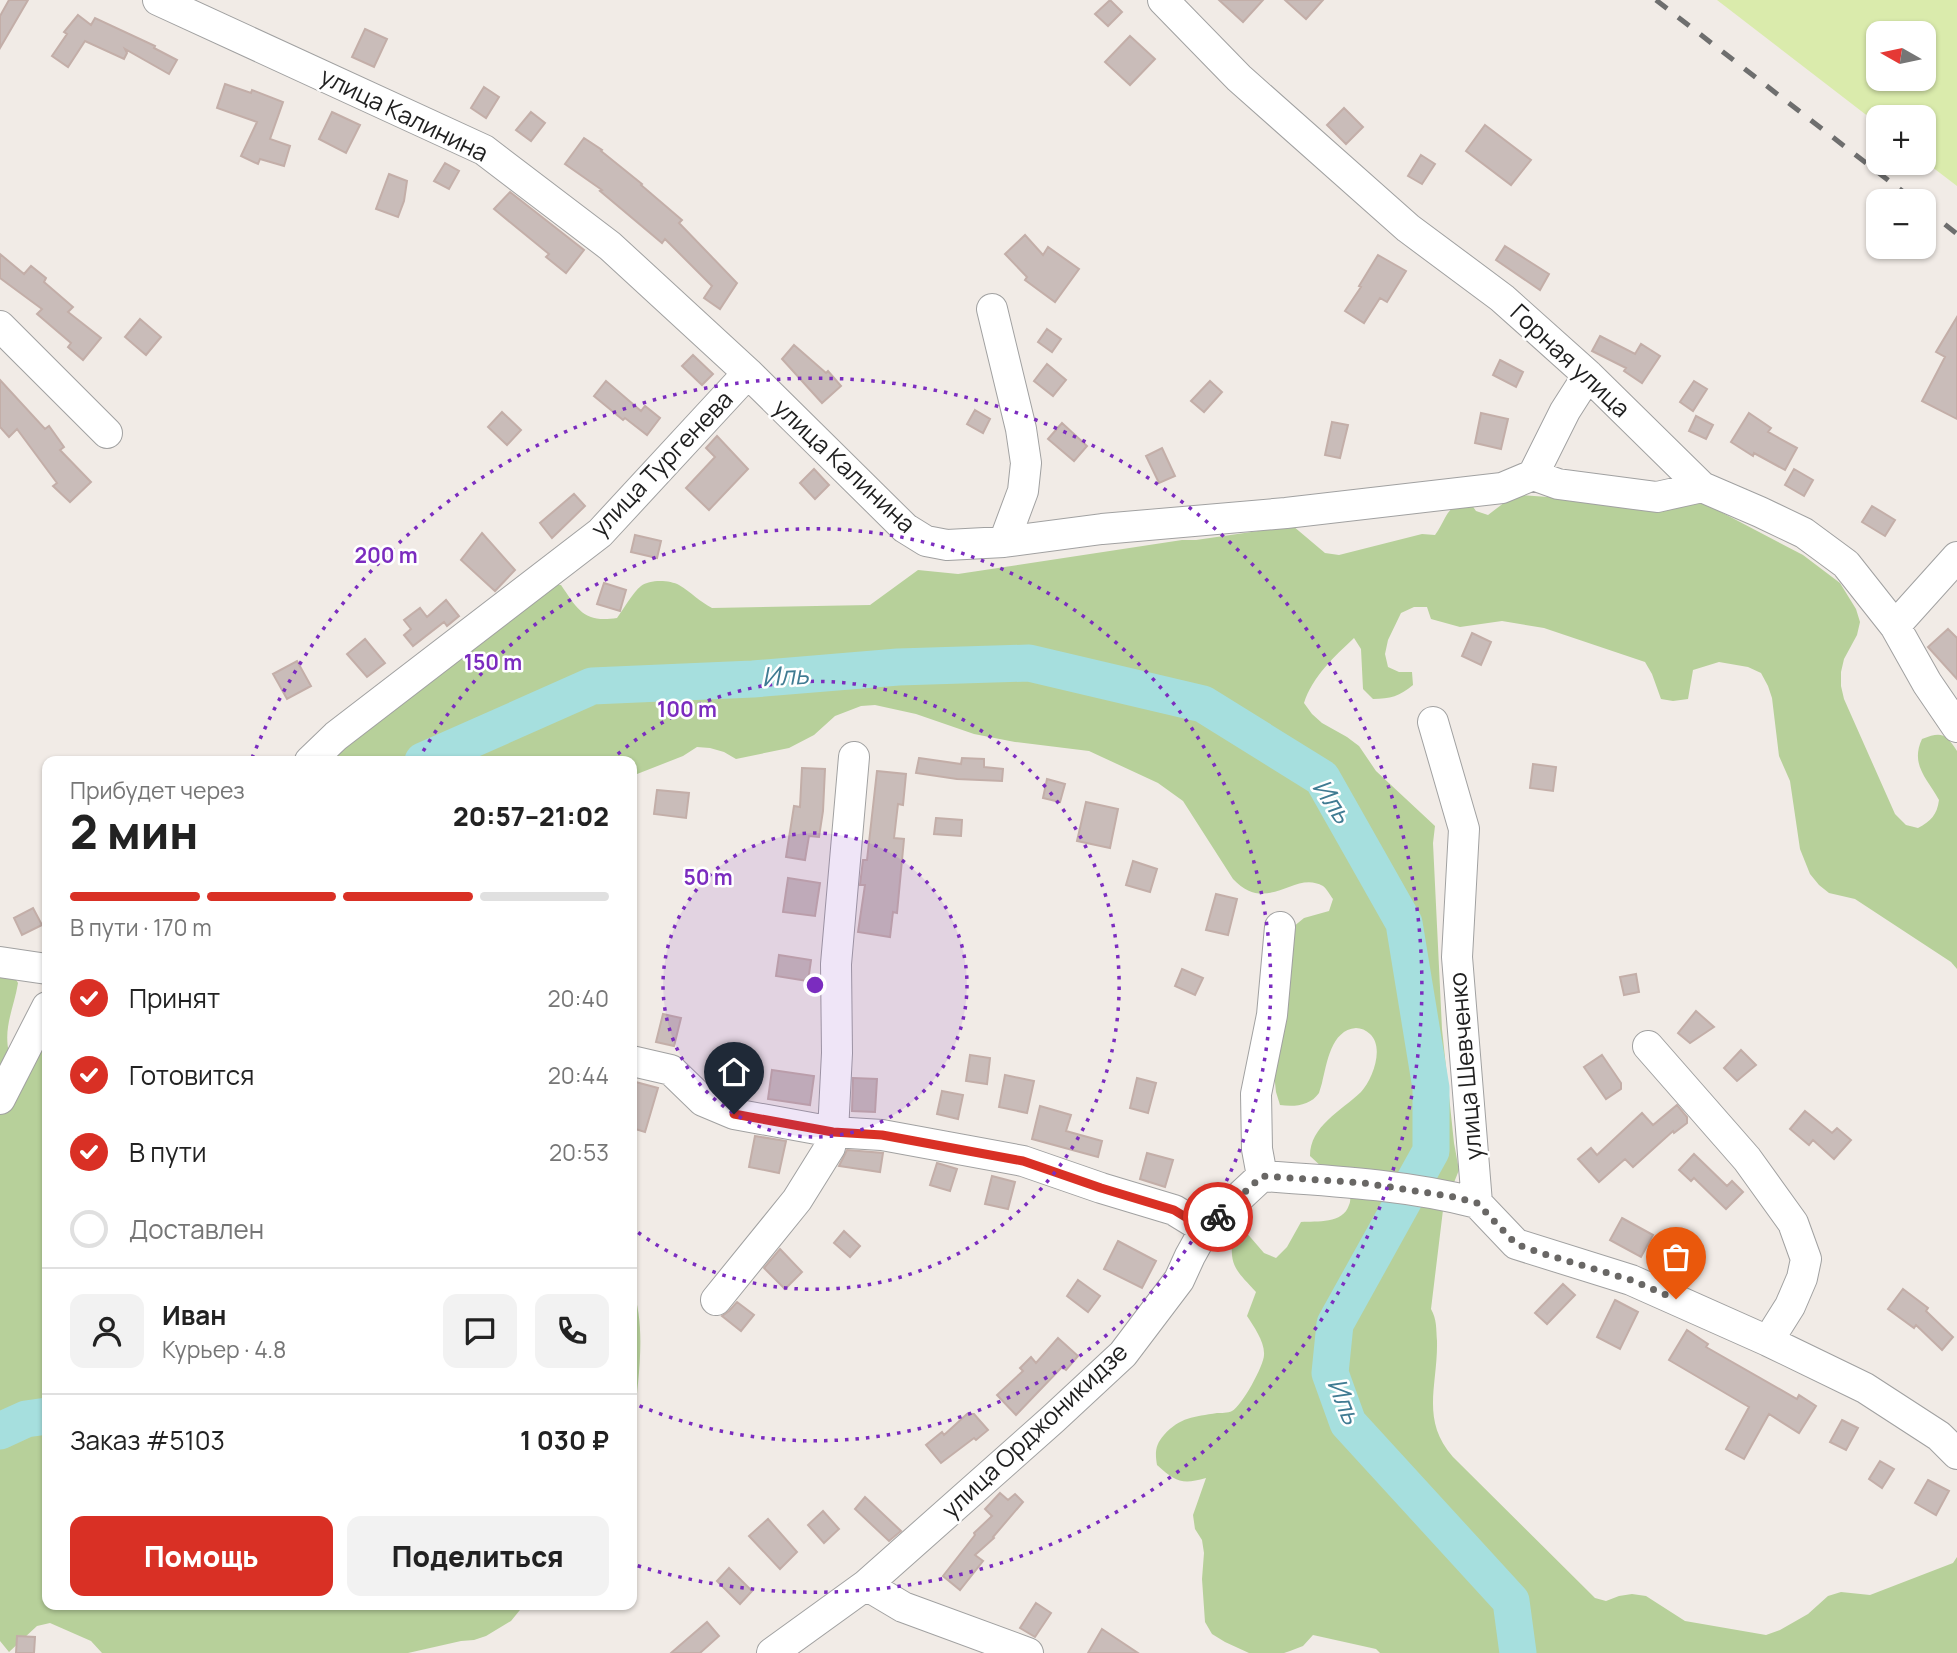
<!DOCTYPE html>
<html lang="ru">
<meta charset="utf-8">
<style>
:root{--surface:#fff;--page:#f2f2f2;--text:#222;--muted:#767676;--line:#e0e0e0;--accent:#d93025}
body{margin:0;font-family:Manrope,sans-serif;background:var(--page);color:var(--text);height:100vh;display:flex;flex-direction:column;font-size:26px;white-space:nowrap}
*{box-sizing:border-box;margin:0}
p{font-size:23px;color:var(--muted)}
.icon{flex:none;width:38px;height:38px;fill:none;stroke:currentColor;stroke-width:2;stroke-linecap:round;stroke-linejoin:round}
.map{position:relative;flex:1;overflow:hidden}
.details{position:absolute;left:42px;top:756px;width:595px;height:854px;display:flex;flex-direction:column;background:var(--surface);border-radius:14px;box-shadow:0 2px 5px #0004}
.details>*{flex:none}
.needle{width:46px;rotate:279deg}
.controls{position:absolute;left:1866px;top:21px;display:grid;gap:14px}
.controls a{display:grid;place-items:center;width:70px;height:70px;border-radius:14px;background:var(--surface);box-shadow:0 2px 5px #0004;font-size:35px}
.pin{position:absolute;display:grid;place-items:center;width:60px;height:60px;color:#fff;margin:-72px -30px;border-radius:50% 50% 50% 0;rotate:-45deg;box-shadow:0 0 7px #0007}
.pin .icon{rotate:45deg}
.courier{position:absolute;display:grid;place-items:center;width:70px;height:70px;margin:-35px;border:5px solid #d93025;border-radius:50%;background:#fff;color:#222;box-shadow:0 2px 9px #0007}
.headline em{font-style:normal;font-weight:800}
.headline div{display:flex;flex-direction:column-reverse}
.headline{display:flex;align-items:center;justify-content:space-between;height:119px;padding:0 28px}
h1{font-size:46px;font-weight:800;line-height:52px}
.bar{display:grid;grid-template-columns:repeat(4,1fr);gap:10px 7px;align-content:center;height:84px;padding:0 28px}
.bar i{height:9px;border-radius:5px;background:var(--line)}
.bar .selected{background:var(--accent)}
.bar p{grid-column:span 4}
.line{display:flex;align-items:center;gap:18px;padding:0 28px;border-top:2px solid var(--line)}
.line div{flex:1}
.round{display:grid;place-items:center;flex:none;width:74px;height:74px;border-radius:14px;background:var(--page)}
ol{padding:0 28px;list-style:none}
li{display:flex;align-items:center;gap:21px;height:77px}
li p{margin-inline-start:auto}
li .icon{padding:7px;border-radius:50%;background:var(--accent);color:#fff;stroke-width:4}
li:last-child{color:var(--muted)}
li i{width:38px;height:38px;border:4px solid var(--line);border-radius:50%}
.cta{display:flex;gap:14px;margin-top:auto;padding:14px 28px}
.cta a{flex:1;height:80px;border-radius:14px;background:var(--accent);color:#fff;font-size:28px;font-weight:800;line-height:80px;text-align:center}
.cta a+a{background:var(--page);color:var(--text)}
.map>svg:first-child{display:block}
</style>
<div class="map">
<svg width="1957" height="1653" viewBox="0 0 1957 1653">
<rect width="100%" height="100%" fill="#f1ebe6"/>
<!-- grass -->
<path fill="#daebac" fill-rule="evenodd" d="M1717 0H1957V186L1923 160V117H1878V124ZM1878 33H1923V79H1878Z"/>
<!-- forest -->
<path fill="#b7d09a" d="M1521 495 1656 505 1700 501 1803 555 1840 583 1856 609 1860 622 1857 635 1844 659 1841 672V686L1844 699 1895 814 1906 825 1918 828C1931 821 1937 815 1939 800 1927 778 1910 765 1922 739 1942 731 1946 734 1957 751V969L1951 962 1855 899 1829 893 1819 885 1810 874 1800 849 1790 781 1779 756 1772 698 1768 686 1761 673 1748 667 1719 662 1693 670 1688 699 1673 701 1661 699 1652 674 1645 662 1544 628 1502 621 1460 627 1431 619 1427 607H1414L1401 613 1388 640 1385 654 1388 667 1399 672H1412L1413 685C1400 696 1390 699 1373 699L1363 689 1361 649 1354 638C1335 656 1312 677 1304 703L1312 714 1322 723 1347 737 1359 746 1376 771 1435 826 1433 843 1442 1029 1454 1143 1459 1170 1443 1210 1431 1309C1437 1320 1436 1328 1437 1341 1438 1385 1420 1420 1453 1457L1595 1598 1606 1601 1619 1596 1632 1594 1646 1596 1685 1621 1766 1635 1780 1630 1808 1614 1828 1596 1841 1592 1870 1595 1953 1563 1957 1557V1653H1380L1376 1649 1313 1635 1303 1646 1290 1651 1284 1653H1249L1225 1642 1212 1634 1205 1622 1202 1579 1204 1553 1202 1540 1195 1529 1193 1515 1206 1478C1182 1485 1176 1482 1157 1465 1155 1453 1155 1445 1164 1435 1180 1417 1194 1417 1217 1413 1221 1413 1228 1413 1232 1411 1242 1406 1264 1365 1264 1355 1265 1342 1254 1327 1247 1316L1256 1292C1234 1268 1229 1266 1233 1232L1245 1231 1264 1253 1276 1258 1287 1247 1301 1222C1317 1221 1343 1224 1349 1205 1351 1201 1350 1197 1350 1193L1310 1156C1310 1126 1341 1111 1361 1092 1372 1080 1385 1048 1370 1034 1366 1030 1361 1028 1356 1028 1331 1030 1327 1063 1322 1083 1321 1086 1320 1090 1319 1093 1310 1106 1294 1107 1280 1105L1276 1092 1273 1064 1293 927 1304 918 1329 911 1333 899C1330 895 1327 889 1323 886 1294 869 1268 916 1233 879L1183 801 1158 783 1089 751 1015 742 974 734 916 714 875 705 861 706 835 716 814 735 789 748 736 759 724 752 710 748 697 747 683 756 632 776V761H324L547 584 561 585C578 610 584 623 617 618 623 610 633 592 641 586 650 579 670 580 679 585 691 592 700 602 712 608L870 605 918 570 958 574 1182 540H1196L1293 526 1325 553 1339 555 1422 534 1435 535C1448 517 1445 506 1469 501L1476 511 1488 515 1509 499Z
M0 970 11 971 18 983C14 1008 3 1027 9 1053L47 1032V1605H524L511 1621 486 1636 474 1640 461 1641 408 1653H102L91 1641 50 1623 37 1626 9 1652 0 1641Z
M632 1287C647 1326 638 1381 634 1422L635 1435 632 1454Z"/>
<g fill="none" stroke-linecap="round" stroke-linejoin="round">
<!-- river -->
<path stroke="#a6dfde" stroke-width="37" d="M423 761 592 686 753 679 898 667 1029 663 1203 704 1322 778 1404 923 1431 1088V1151L1335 1324 1330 1373 1348 1423 1511 1601 1518 1653
M0 1431 26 1419 47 1416"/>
</g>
<!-- building -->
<path fill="#c9bcb9" stroke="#c3aea8" stroke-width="2" d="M9 0H28L0 48V16Z
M1110 0 1122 12 1108 26 1095 14Z
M1219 0H1263L1243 22Z
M1285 0H1323L1306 19Z
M78 15 91 25 95 18 155 46 154 48 177 60 169 74 125 49 127 53 124 59 85 41 68 67 52 56 67 34 64 32Z
M365 29 387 39 374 67 352 57Z
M1130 36 1155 59 1130 85 1105 62Z
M225 84 251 93 252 90 283 102 270 139 290 146 284 166 260 159 258 164 241 156 257 122 217 108Z
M484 87 499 97 486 118 471 108Z
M1344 108 1363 127 1346 144 1327 125Z
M332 112 360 125 346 153 319 139Z
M531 112 545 123 531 141 516 130Z
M1485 125 1531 160 1511 185 1466 151Z
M584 138 602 150 601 151 642 184 641 185 682 220 679 223 737 283 720 309 704 298 712 286 665 239 662 243 600 191 602 190 565 164Z
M1421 155 1435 164 1422 184 1408 176Z
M445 163 459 171 449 189 434 181Z
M389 174 407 181 404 201 398 217 376 209Z
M510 192 584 250 566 273 546 257 549 254 494 209Z
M1025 235 1043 255 1048 247 1079 269 1055 302 1025 280 1027 277 1005 254Z
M1505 246 1549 274 1540 290 1496 260Z
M0 254 24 274 31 266 46 278 44 282 73 307 68 312 101 338 83 360 68 347 71 343 37 314 42 309 0 278Z
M1378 255 1406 271 1387 302 1380 298 1364 323 1345 311 1361 287 1359 286Z
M1957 317V419L1922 401 1945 357 1936 352Z
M140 319 161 337 146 355 125 337Z
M1047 329 1061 339 1052 352 1038 342Z
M1600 336 1635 354 1641 344 1660 356 1642 383 1624 371 1626 368 1592 351Z
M794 345 826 373 828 371 841 386 822 403 782 359Z
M693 355 713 374 702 385 682 366Z
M1500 360 1523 372 1516 387 1493 375Z
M1047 364 1066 380 1053 396 1034 381Z
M0 380 45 429 49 426 64 447 60 450 91 482 70 502 53 486 57 483 17 429 9 437 0 427Z
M606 381 641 411 645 406 660 418 647 435 625 418 623 420 594 396Z
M1210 381 1222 392 1204 412 1191 401Z
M1694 381 1707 389 1693 411 1680 402Z
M975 410 990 419 983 433 967 424Z
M502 412 521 430 507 445 488 427Z
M1481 413 1508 419 1501 449 1475 443Z
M1749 413 1771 428 1768 432 1797 448 1785 470 1754 453 1753 456 1731 442Z
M1696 416 1713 425 1706 439 1689 431Z
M1332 422 1348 425 1340 458 1325 455Z
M1062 423 1087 446 1074 461 1048 439Z
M717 436 748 469 709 510 686 488 715 457 706 448Z
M1162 448 1175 476 1159 483 1146 456Z
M814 469 829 485 815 499 800 483Z
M1794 469 1813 480 1804 496 1785 485Z
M574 494 585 506 552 538 540 523Z
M1872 506 1895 520 1885 536 1862 522Z
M482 533 515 570 495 591 461 560Z
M635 535 661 541 657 558 631 552Z
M604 583 626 590 620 611 597 604Z
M446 600 459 616 447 626 444 622 413 646 404 635 411 629 404 620 420 608 427 617Z
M1948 629 1957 638V679L1928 647Z
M1472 633 1491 642 1481 665 1462 656Z
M365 639 385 663 367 677 347 654Z
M297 661 311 686 287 699 273 674Z
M919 758 961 764 962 758 984 759V767L1003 769 1002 781 957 779 916 773Z
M1533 764 1556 767 1553 791 1530 788Z
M802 768 825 769 823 811 819 837 809 836 805 860 786 857 794 806 800 807Z
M877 771 906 774 903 805 898 804 894 838 904 839 897 913 893 912 890 937 858 932 865 885H860L863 860H867Z
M1047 779 1065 784 1060 802 1043 798Z
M657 790 689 793 686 818 654 814Z
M1086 802 1118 809 1110 848 1077 841Z
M936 818 962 820 961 836 934 834Z
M1133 861 1157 869 1150 892 1126 885Z
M788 878 820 883 815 916 783 912Z
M1216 894 1237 899 1228 935 1206 930Z
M33 908 42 925 22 935 14 918Z
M779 955 811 960 808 981 776 976Z
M1182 969 1203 978 1195 995 1175 986Z
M1636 974 1639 992 1624 995 1620 977Z
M1696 1011 1714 1027 1690 1043 1678 1033Z
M663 1014 681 1018 674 1046 656 1042Z
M1741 1050 1756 1065 1737 1081 1724 1068Z
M970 1055 990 1058 987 1084 966 1081Z
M1602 1055 1621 1083V1089L1606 1099 1584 1067Z
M772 1070 814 1076 810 1105 768 1099Z
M1005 1075 1034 1081 1027 1113 999 1107Z
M853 1078 877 1079 875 1112 852 1111Z
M1137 1078 1156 1083 1148 1113 1130 1108Z
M632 1081 658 1088 645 1132 632 1128Z
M942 1091 963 1095 958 1119 937 1114Z
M1677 1105 1687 1117V1123L1674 1133 1673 1131 1633 1167 1625 1159 1599 1182 1578 1159 1591 1148 1597 1155 1642 1113 1653 1125Z
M1040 1106 1071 1115 1066 1131 1102 1141 1098 1157 1032 1139Z
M1805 1111 1832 1133 1837 1128 1851 1140 1834 1159 1813 1140 1809 1145 1790 1129Z
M755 1136 786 1141 779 1173 749 1167Z
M847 1150 883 1153 880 1172 839 1166Z
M1147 1153 1173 1160 1165 1187 1140 1179Z
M1694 1154 1727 1186 1732 1181 1743 1192 1726 1209 1694 1178 1691 1181 1679 1170Z
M937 1163 957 1169 950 1191 930 1185Z
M992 1176 1015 1182 1008 1209 985 1204Z
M1622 1218 1653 1235 1641 1257 1610 1240Z
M844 1231 860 1246 850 1257 834 1243Z
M1118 1241 1156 1261 1142 1288 1104 1269Z
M780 1249 802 1272 785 1289 764 1268Z
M1078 1280 1100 1296 1088 1312 1067 1296Z
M1563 1284 1575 1295 1547 1324 1535 1313Z
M1903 1289 1928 1308 1926 1311 1953 1337 1942 1350 1916 1325 1914 1328 1888 1309Z
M1615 1300 1638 1312 1620 1349 1597 1337Z
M737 1302 754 1315 741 1331 722 1316 729 1311Z
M1687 1330 1708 1344 1706 1347 1797 1399 1799 1395 1816 1406 1799 1433 1769 1414 1744 1459 1726 1449 1749 1407 1669 1360Z
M1058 1338 1078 1356 1066 1370 1062 1367 1016 1415 997 1395 1023 1371 1020 1368 1031 1357 1036 1363Z
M967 1414H974L988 1430 976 1440 974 1438 941 1463 926 1445 942 1432 944 1435Z
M1842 1420 1858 1428 1846 1450 1830 1442Z
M1880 1461 1894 1469 1882 1488 1869 1479Z
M1928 1480 1949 1491 1936 1515 1915 1503Z
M1000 1493 1008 1500 1015 1494 1023 1502 993 1537 994 1538 975 1555 983 1561 960 1590 943 1576 975 1535 974 1533 992 1516 985 1509Z
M865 1497 901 1531 889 1541 855 1509Z
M823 1511 839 1529 824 1543 808 1525Z
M768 1519 797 1552 780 1569 749 1536Z
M729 1568 752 1591 740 1604 717 1581Z
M1036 1603 1051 1613 1035 1637 1020 1628Z
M707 1622 719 1636 700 1653H671Z
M1102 1629 1138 1653H1088Z
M17 1636 35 1637 34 1653H16Z"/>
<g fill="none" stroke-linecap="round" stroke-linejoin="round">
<!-- minor casing -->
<g stroke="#a1a1a1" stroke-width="32">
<path id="minor" d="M158 0 484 150 610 246 748 373 905 528 926 541 947 545 1004 542 1102 529 1286 513 1502 488 1533 475 1565 411 1588 375
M1163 0 1239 78 1408 228 1502 298 1588 375 1702 487 1760 512 1804 533 1846 564 1895 626 1927 683 1957 727
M992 309 1021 429 1026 463 1023 491 1004 542
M0 326 107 433
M1533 475 1558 484 1657 497 1702 487
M1895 626 1957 557
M1433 722 1464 829 1457 957 1477 1203 1516 1244 1631 1280 1768 1341 1865 1388 1939 1436 1957 1454
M310 761 336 736 600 533 748 373
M0 962 47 969
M1648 1046 1747 1159 1793 1223 1806 1259 1802 1278 1790 1306 1768 1341
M632 1061 671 1070 703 1101 734 1114 833 1132 882 1135 1023 1161 1101 1188 1174 1210 1205 1229
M0 1099 47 1007
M1262 1176C1334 1181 1407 1185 1477 1203
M716 1300 797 1200 830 1147 833 1132 837 1053 836 964 854 757
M866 1585 903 1607 1028 1653
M772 1653 866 1585 1053 1419 1123 1354 1179 1280 1190 1256 1205 1229 1262 1176 1257 1149 1256 1094 1272 1015 1280 927"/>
</g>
<!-- minor -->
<use href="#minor" stroke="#fff" stroke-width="30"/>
<!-- rail -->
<path stroke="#6e6e6e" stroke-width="5" stroke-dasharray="14 14" stroke-linecap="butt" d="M1656 0 1915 201
M1923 207 1957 234"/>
</g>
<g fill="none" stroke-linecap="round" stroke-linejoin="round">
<!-- done -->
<path stroke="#696765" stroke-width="7" stroke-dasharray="0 12.6" d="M1218 1217 1262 1176 1364 1183 1455 1197 1477 1203 1516 1244 1541 1253 1631 1280 1676 1299"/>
<!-- route -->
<path stroke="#d93025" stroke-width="9" d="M734 1114 833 1132 882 1135 1023 1161 1101 1188 1174 1210 1205 1229 1218 1217"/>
</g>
<!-- distance rings -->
<circle cx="815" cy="985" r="152" fill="#7b2cbf" fill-opacity=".12"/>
<g fill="none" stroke="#7b2cbf" stroke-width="3.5" stroke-dasharray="3.5 7">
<circle cx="815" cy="985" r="152"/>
<path d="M610 761A304 304 0 1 1 632 1228"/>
<path d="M418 760A456 456 0 1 1 633 1403"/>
<path d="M252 758A607 607 0 1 1 632 1564"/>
</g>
<g text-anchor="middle" stroke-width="5" stroke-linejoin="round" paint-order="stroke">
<!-- street labels -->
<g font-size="24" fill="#202020" stroke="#fff">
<text transform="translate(404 115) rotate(26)" y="8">улица Калинина</text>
<text transform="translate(1570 361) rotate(43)" y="8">Горная улица</text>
<text transform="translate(662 464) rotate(-46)" y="8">улица Тургенева</text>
<text transform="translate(844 466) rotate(43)" y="8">улица Калинина</text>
<text transform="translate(1466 1066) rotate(-95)" y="8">улица Шевченко</text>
<text transform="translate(1035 1431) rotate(-43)" y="8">улица Орджоникидзе</text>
</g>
<!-- water labels -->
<g font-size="26" font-style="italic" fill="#3f7b92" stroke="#fff">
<text transform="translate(785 676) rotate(-3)" y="9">Иль</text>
<text transform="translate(1332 801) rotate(56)" y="9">Иль</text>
<text transform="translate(1344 1401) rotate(68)" y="9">Иль</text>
</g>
</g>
<circle cx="815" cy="985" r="10" fill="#7b2cbf" stroke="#fff" stroke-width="3.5"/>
<g font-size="21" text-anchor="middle" font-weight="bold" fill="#7b2cbf" stroke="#fff" stroke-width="5" stroke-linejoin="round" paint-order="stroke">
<text x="386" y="563">200 m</text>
<text x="493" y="670">150 m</text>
<text x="687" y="717">100 m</text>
<text x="708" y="885">50 m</text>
</g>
</svg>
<div class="controls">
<a><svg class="needle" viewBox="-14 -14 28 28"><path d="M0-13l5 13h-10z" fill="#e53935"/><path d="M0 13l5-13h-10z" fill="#767676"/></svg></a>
<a>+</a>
<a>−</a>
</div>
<div class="pin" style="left:1676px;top:1299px;background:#ea580c"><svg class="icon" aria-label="bag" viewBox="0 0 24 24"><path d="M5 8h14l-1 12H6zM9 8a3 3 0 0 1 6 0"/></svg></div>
<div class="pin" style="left:734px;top:1114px;background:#1f2937"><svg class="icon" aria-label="home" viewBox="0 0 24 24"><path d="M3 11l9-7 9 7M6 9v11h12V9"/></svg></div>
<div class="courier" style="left:1218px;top:1217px"><svg class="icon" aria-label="bike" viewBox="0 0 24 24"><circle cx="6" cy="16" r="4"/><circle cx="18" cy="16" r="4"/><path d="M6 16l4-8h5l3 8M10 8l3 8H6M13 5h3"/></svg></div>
<section class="details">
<div class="headline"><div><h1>2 мин</h1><p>Прибудет через</p></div><em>20:57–21:02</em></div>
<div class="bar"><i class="selected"></i><i class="selected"></i><i class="selected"></i><i></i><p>В пути · 170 m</p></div>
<ol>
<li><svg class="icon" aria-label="check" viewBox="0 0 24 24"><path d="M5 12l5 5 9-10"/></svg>Принят<p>20:40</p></li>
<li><svg class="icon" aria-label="check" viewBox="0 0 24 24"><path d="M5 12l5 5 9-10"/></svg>Готовится<p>20:44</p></li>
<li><svg class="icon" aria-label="check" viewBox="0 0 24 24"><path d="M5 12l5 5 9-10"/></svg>В пути<p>20:53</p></li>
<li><i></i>Доставлен</li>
</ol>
<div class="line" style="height:126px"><a class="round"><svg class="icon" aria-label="person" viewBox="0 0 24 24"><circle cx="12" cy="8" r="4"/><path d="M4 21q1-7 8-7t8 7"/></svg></a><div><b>Иван</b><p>Курьер · 4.8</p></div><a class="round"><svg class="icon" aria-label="chat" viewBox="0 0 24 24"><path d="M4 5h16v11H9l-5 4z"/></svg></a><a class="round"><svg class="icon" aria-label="phone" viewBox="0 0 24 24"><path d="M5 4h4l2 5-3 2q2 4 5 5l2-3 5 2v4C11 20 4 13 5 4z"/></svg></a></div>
<div class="line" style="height:91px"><div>Заказ #5103</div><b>1 030 ₽</b></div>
<div class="cta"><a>Помощь</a><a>Поделиться</a></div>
</section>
</div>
